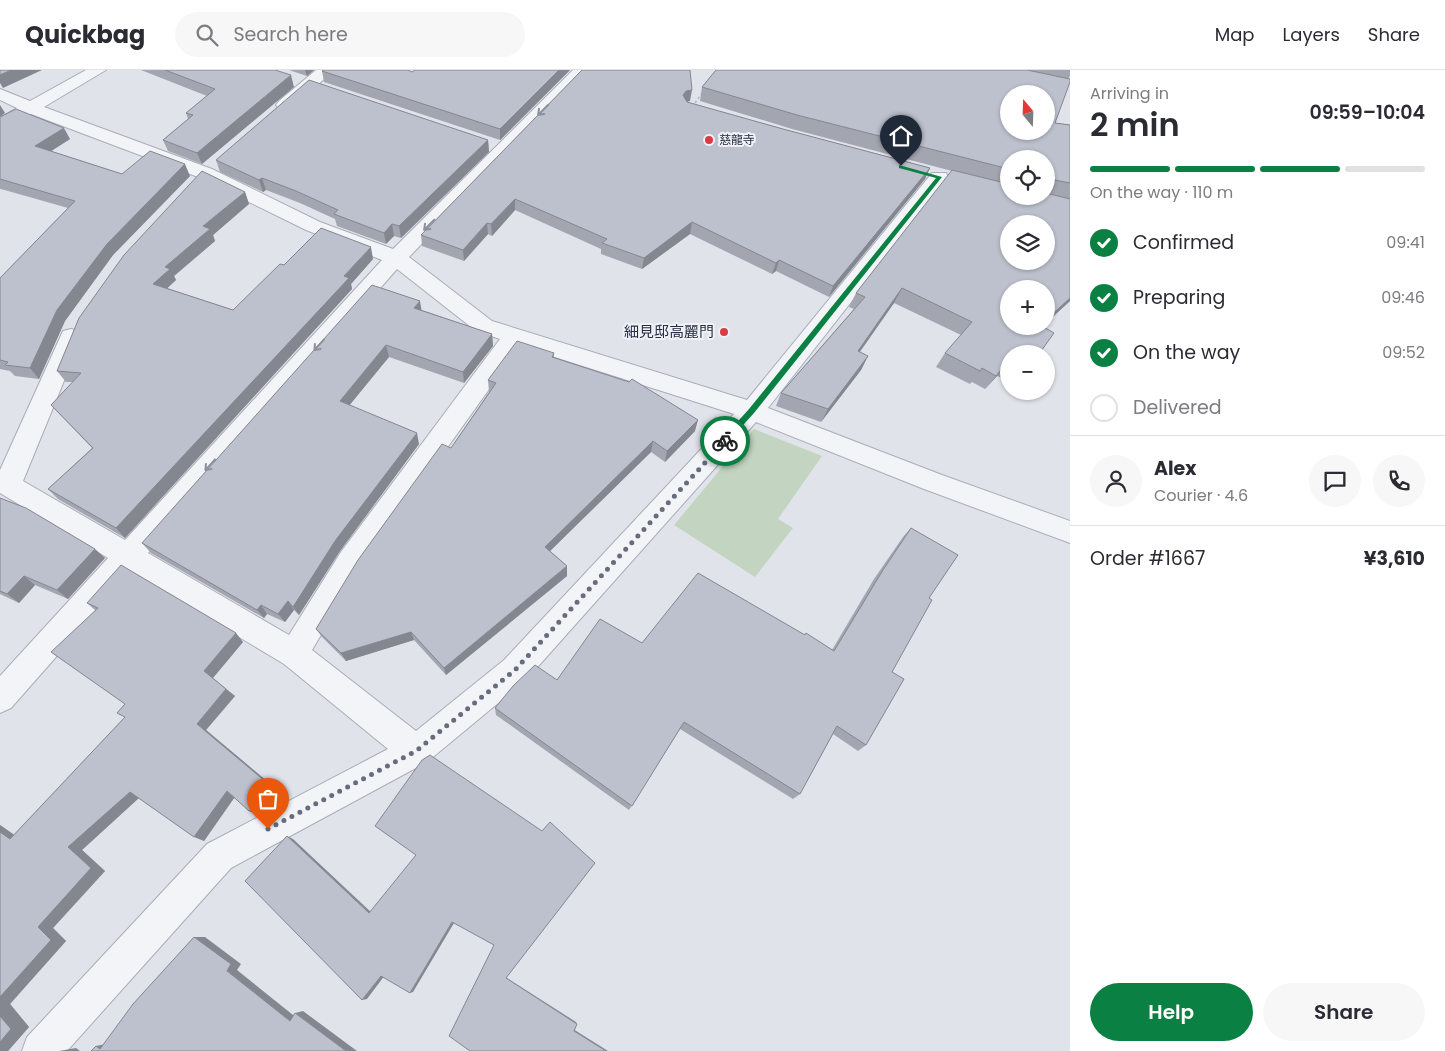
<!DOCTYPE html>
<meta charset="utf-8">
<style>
:root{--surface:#fff;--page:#f7f7f7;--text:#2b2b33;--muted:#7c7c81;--line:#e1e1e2;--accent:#0b8043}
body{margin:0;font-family:Poppins,"Noto Sans JP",sans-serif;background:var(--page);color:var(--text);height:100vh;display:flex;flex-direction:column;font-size:19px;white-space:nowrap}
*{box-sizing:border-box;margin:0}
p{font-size:16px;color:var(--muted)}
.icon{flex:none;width:28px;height:28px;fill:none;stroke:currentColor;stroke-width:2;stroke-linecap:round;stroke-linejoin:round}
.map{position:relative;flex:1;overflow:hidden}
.details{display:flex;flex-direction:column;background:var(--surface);width:375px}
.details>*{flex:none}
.needle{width:32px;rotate:341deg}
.controls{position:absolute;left:1000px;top:15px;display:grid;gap:10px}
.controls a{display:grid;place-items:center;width:55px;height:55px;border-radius:50%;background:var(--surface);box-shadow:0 1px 4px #0004;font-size:25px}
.pin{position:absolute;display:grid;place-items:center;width:42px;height:42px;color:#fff;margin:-51px -21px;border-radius:50% 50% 50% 0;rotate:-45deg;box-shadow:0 0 5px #0007}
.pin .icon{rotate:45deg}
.courier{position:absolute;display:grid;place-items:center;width:50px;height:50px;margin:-25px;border:4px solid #0b8043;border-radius:50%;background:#fff;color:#222;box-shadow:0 1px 6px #0007}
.headline em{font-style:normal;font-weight:600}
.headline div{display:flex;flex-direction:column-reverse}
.headline{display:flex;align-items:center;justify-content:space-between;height:85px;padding:0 20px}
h1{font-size:32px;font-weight:600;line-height:38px}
.bar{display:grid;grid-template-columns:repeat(4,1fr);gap:8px 5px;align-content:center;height:60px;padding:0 20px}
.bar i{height:6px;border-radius:4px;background:var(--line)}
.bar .current{background:var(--accent)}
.bar p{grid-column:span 4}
.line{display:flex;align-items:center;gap:12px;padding:0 20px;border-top:1px solid var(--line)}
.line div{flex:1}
.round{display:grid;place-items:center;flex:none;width:52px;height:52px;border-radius:26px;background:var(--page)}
ol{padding:0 20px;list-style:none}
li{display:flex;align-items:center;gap:15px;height:55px}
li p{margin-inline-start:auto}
li .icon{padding:5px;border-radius:50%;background:var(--accent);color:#fff;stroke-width:4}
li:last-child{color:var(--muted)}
li i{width:28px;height:28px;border:2px solid var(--line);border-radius:50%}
.cta{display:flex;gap:10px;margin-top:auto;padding:10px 20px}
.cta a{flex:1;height:58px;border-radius:30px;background:var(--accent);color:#fff;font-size:20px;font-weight:600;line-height:58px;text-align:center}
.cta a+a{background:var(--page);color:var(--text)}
header{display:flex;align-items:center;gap:30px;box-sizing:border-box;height:70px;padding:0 25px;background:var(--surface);border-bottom:1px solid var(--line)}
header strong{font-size:24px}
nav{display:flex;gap:28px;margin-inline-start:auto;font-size:18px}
.search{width:350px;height:45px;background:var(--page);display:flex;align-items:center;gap:12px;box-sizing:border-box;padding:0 18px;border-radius:28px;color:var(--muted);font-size:19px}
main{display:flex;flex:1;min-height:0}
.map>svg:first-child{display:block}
</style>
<header>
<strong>Quickbag</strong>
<div class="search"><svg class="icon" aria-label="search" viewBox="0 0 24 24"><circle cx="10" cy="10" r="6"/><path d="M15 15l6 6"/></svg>Search here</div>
<nav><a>Map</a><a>Layers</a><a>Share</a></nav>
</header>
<main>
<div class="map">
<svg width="1070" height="981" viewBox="0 0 1070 981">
<rect width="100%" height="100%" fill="#e0e3ea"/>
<!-- green -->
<path fill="#c3d5c0" d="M754 359 822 386 778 449 793 458 755 507 674 455Z"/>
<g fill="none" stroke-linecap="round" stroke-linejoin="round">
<!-- minor casing -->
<g stroke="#a8adb8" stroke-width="2">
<path id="minor" d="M86 0H106L44 37 212 99 320 152 393 179 573 0H590L409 187 492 251 747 330 932 103H946L948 107 946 111 768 338 942 405 1070 451V473L924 419 756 352 526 610 427 692 231 798 67 981H22L27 967 207 774 388 679 284 594 131 502 11 638 0 643V606L108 488 0 423V400L63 261 71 259 79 261 82 267 23 411 125 470 382 190 306 160 198 107 31 44 0 60V48L17 38 0 30V19L30 31ZM397 199 476 261 500 269 341 482 289 565 148 483ZM520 276 734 344 504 590 416 661 312 580 361 498Z
M316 0H334L291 39H279L276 35 279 31Z"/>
</g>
<!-- path -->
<path stroke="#bec1c9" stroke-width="2" stroke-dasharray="2.5 2.5" stroke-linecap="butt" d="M692 37 703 22"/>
<!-- minor -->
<use href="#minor" fill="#f3f4f8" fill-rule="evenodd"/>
</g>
<!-- wall -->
<path fill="#a3a6b0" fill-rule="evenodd" d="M141 0H275L294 17 202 94 168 81 163 70 188 49 186 43 207 26Z
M289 0H314L307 6Z
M570 0 500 70 324 12 322 1 412 2Z
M582 0 690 31 687 32 783 59 930 98 925 109 829 227 776 201 772 204 690 164 642 199 601 184V179L515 140 492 166 488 164 464 191 422 176 421 165Z
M716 0H1070V6L1068 9 1055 53 1070 55V231L1046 253V219L1009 284V311L997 306 985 319 972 312 970 314 936 297 945 283 961 265 894 233 860 282 868 286 861 300 821 352 776 336 781 323 854 239 849 237 856 223 952 101 792 59 700 31 702 17ZM1009 89H1046V126H1009Z
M0 47 70 69 51 81 122 104 190 106 113 185 65 251 39 309 15 306 10 301 0 299V208L68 138 1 119H0Z
M488 70 489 82 401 168 394 166 386 174 337 156 335 149 300 133 266 120 263 122 220 102 216 90Z
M245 122 249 134 213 165 215 171 174 206 176 210 167 218 233 240 284 195 373 189 351 214 352 219 125 468 58 429 48 419 92 378 51 335 73 312H66L57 301Z
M422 240 492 264 493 276 464 313 389 287 349 335 419 374 340 481 299 545 294 540 285 552 267 544 264 548 151 483 142 473Z
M554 283V287L695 361 665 392 651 382 550 481 567 496V506L446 605 414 570 346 591 322 567 316 559 451 378 489 322 488 310Z
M0 428 105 488 68 529 35 515 19 533 0 524Z
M911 458 929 528 892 602 866 675 858 681 833 664 800 724 793 729 680 659 629 740 496 645 495 638 642 573 804 565 832 580 874 509 903 467Z
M87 533 243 572 213 608 235 626 206 660 280 722 264 742 258 745 249 741 235 727 204 771 139 728 82 780 105 801 53 858 66 871 10 934 29 957 8 981H0V755L14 765 125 647 117 643 125 634 95 540Z"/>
<!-- shaded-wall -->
<path fill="#848790" d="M11 0H42L3 18 0 13V5Z
M305 0H314L307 6Z
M559 0H570L500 70V59Z
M291 5 294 17 202 94 197 83Z
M692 20 690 31 684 32 683 25 686 21Z
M0 35 5 43 0 47Z
M64 58 70 69 42 87 35 76Z
M488 70 489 82 401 168 399 156Z
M185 94 190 106 113 185 65 251 39 309 30 298 57 240 107 174Z
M930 98 925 109 829 227 833 216Z
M262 108 266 120 263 122 259 110Z
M245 122 249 134 213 165 215 171 174 206 176 210 160 225 153 214 165 197 203 156Z
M515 129V140L492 166 491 154Z
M692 152 690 164 642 199 644 188Z
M487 153 488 164 464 191 463 180Z
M392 154 394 166 386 174 384 163Z
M371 177 373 189 351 214 352 219 125 468 116 458Z
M779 190 776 201 772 204 776 193Z
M902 218 894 233 851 294 858 281Z
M1070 228V231L1046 253V250Z
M420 231 422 243 414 238Z
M492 264 493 276 464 313 463 302Z
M386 275 389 287 344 342 340 331Z
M868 286 861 300 821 352 828 339Z
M1008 292 997 306 985 319 996 306Z
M698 350 695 361 665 392 667 381Z
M417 363 419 374 340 481 299 545 293 537 335 471Z
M653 371 651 382 545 486V477Z
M95 479 105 488 68 529 57 520Z
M567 496V506L446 605 444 598Z
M24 506 35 515 19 533 7 524Z
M288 531 294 540 285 552 278 544Z
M261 535 267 544 264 548 257 540Z
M411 562 414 570 346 591 341 583Z
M236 563 243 572 212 609 204 601Z
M226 619 235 626 206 660 280 722 264 742 258 745 249 741 197 654Z
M227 721 236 725 204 771 194 767Z
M130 722 141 726 82 780 105 801 53 858 66 871 10 934 29 957 8 981H0V927L38 857 68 777Z
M0 755 26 773 10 769 0 762Z
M287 766 293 769 373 844 369 843Z
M452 852 454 853 413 922 410 923Z
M194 867H205L241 894 237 900 298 949 290 951 227 901Z
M385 905 367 929 362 930 381 906Z
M506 908H507L576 952 577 954Z
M303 941 357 981H346L295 943Z
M573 959 608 981H606L574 961Z
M111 973 100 979 96 976Z
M76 978 80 981H59Z"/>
<!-- building -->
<path fill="#bdc1cd" stroke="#848790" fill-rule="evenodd" d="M0 0H11L0 5Z
M165 0H275L291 5 197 83 163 70 193 45 186 43 215 19Z
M323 0H408L412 2 415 0H559L500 59 322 1Z
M582 0H690L692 20 686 21 683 25 687 32 783 59 930 98 833 216 779 190 776 193 692 152 644 188 602 173 607 169 515 129 491 154 487 153 463 180 421 165Z
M716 0H1027L1070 9V12L1055 53 1070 55V113L1055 110H1046V89H1009V99L797 45 702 17ZM1009 24H1046V61H1009Z
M309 10 488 70 399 156 392 154 384 163 334 144 338 140 296 121 262 108 259 110 216 90Z
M16 39 64 58 35 76 122 104 150 81 185 94 107 174 57 240 30 298 5 295 8 292 0 290V208L75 131 0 109V47Z
M952 100 1009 114V126H1046V123L1070 129V228L1046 250V219H1009V256H1042L1054 263 1039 284H1009V293L1008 292 996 306 982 298 980 301 945 283 972 252 902 218 858 281 868 286 828 339 781 323 865 227 856 223ZM1009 154H1046V191H1009Z
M202 101 245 122 203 156 210 159 165 197 170 199 153 214 233 240 280 194 284 195 321 158 371 177 344 206 349 208 116 458 48 419 93 378 51 335 81 303 57 301 79 248 124 185Z
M372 215 420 231 414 238 492 264 463 302 386 275 340 331 417 363 335 471 293 537 288 531 278 544 261 535 257 540 142 473Z
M517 271 554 283 552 287 629 312 632 309 698 350 667 381 653 371 545 477 567 496 444 598 411 562 341 583 316 559 358 490 442 374 451 378 496 313 488 310Z
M0 428 26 438 95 479 57 520 24 506 7 524 0 521Z
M911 458 958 485 929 528 932 530 892 602 904 609 866 675 837 656 800 724 684 652 632 736 495 638 513 616 535 595 557 610 600 549 642 573 698 503 805 565 806 563 834 581 883 500Z
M121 495 236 563 204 601 226 619 197 654 272 717 256 737 249 741 227 721 194 767 130 722 68 777 91 798 38 857 51 870 0 927V762L10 769 125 647 117 643 125 634 51 582 98 538 87 533Z
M430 685 542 761 550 752 595 793 506 908 577 954 574 961 606 981H470L449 966 494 875 452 852 410 923 381 906 362 930 245 811 287 766 369 843 416 785 375 756 422 690Z
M194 867 231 894 227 901 290 951 295 943 346 981H91L96 976 100 979 133 934Z
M0 946 11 959 0 972Z"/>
<!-- one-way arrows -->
<defs><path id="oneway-shaft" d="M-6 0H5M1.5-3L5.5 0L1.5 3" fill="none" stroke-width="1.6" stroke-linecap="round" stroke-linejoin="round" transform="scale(1.25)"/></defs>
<g stroke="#8d919e">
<use href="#oneway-shaft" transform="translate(543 40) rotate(135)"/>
<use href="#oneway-shaft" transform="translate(429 155) rotate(135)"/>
<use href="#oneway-shaft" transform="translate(319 275) rotate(132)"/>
<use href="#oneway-shaft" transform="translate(210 395) rotate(132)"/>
</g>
<!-- route -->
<path fill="#0b8043" d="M899 95 942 107 754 343 727 373H722V369L749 339 936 108 899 98Z"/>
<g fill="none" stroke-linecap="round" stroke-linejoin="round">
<!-- done -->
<path stroke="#686d7d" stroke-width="5" stroke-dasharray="0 9" d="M268 759 416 681 515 600 725 371"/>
</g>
<!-- markers -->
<g fill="#d83c42" stroke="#f0f2f7" stroke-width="2">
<circle cx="709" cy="70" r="5"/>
<circle cx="724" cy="262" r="5"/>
</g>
<g text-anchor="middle" stroke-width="4" stroke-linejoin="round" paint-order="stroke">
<!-- far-poi labels -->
<g font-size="12" fill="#272e43" stroke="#f0f2f7" text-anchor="start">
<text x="719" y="74">慈龍寺</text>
</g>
<!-- poi labels -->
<g font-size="15" fill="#272e43" stroke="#f0f2f7" text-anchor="end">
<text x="714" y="267">細見邸高麗門</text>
</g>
</g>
</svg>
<div class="controls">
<a><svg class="needle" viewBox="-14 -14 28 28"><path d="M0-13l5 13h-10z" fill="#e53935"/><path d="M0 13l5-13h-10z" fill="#7c7c81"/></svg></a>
<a><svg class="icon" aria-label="locate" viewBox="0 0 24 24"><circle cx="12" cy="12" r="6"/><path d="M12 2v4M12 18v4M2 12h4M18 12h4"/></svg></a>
<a><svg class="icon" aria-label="layers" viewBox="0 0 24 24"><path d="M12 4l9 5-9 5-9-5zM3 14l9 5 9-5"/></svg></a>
<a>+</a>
<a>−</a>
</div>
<div class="pin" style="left:268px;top:759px;background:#ea580c"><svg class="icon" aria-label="bag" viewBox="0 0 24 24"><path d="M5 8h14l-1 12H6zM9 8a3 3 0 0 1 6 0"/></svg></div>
<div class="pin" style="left:901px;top:96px;background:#1f2937"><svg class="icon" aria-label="home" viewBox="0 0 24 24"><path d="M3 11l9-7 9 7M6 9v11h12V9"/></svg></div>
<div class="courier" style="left:725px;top:371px"><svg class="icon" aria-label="bike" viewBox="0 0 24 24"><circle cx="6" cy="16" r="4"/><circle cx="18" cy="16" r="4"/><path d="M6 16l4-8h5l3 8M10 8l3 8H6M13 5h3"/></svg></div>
</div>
<section class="details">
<div class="headline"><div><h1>2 min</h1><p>Arriving in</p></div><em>09:59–10:04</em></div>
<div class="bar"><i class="current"></i><i class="current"></i><i class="current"></i><i></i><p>On the way · 110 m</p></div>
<ol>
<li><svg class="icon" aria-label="check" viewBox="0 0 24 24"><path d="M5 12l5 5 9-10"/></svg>Confirmed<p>09:41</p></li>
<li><svg class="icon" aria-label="check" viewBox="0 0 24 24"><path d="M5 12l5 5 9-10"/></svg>Preparing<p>09:46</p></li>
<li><svg class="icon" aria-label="check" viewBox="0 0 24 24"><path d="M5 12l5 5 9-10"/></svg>On the way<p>09:52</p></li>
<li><i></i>Delivered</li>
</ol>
<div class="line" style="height:90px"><a class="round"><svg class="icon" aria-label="person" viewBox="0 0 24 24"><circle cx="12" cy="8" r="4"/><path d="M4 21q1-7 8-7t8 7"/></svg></a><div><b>Alex</b><p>Courier · 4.6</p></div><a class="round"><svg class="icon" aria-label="chat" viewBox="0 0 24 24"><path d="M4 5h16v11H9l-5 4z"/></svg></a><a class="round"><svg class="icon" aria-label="phone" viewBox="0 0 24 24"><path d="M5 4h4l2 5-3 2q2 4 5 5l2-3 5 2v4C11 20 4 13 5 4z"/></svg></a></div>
<div class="line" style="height:65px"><div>Order #1667</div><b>¥3,610</b></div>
<div class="cta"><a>Help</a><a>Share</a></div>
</section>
</main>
